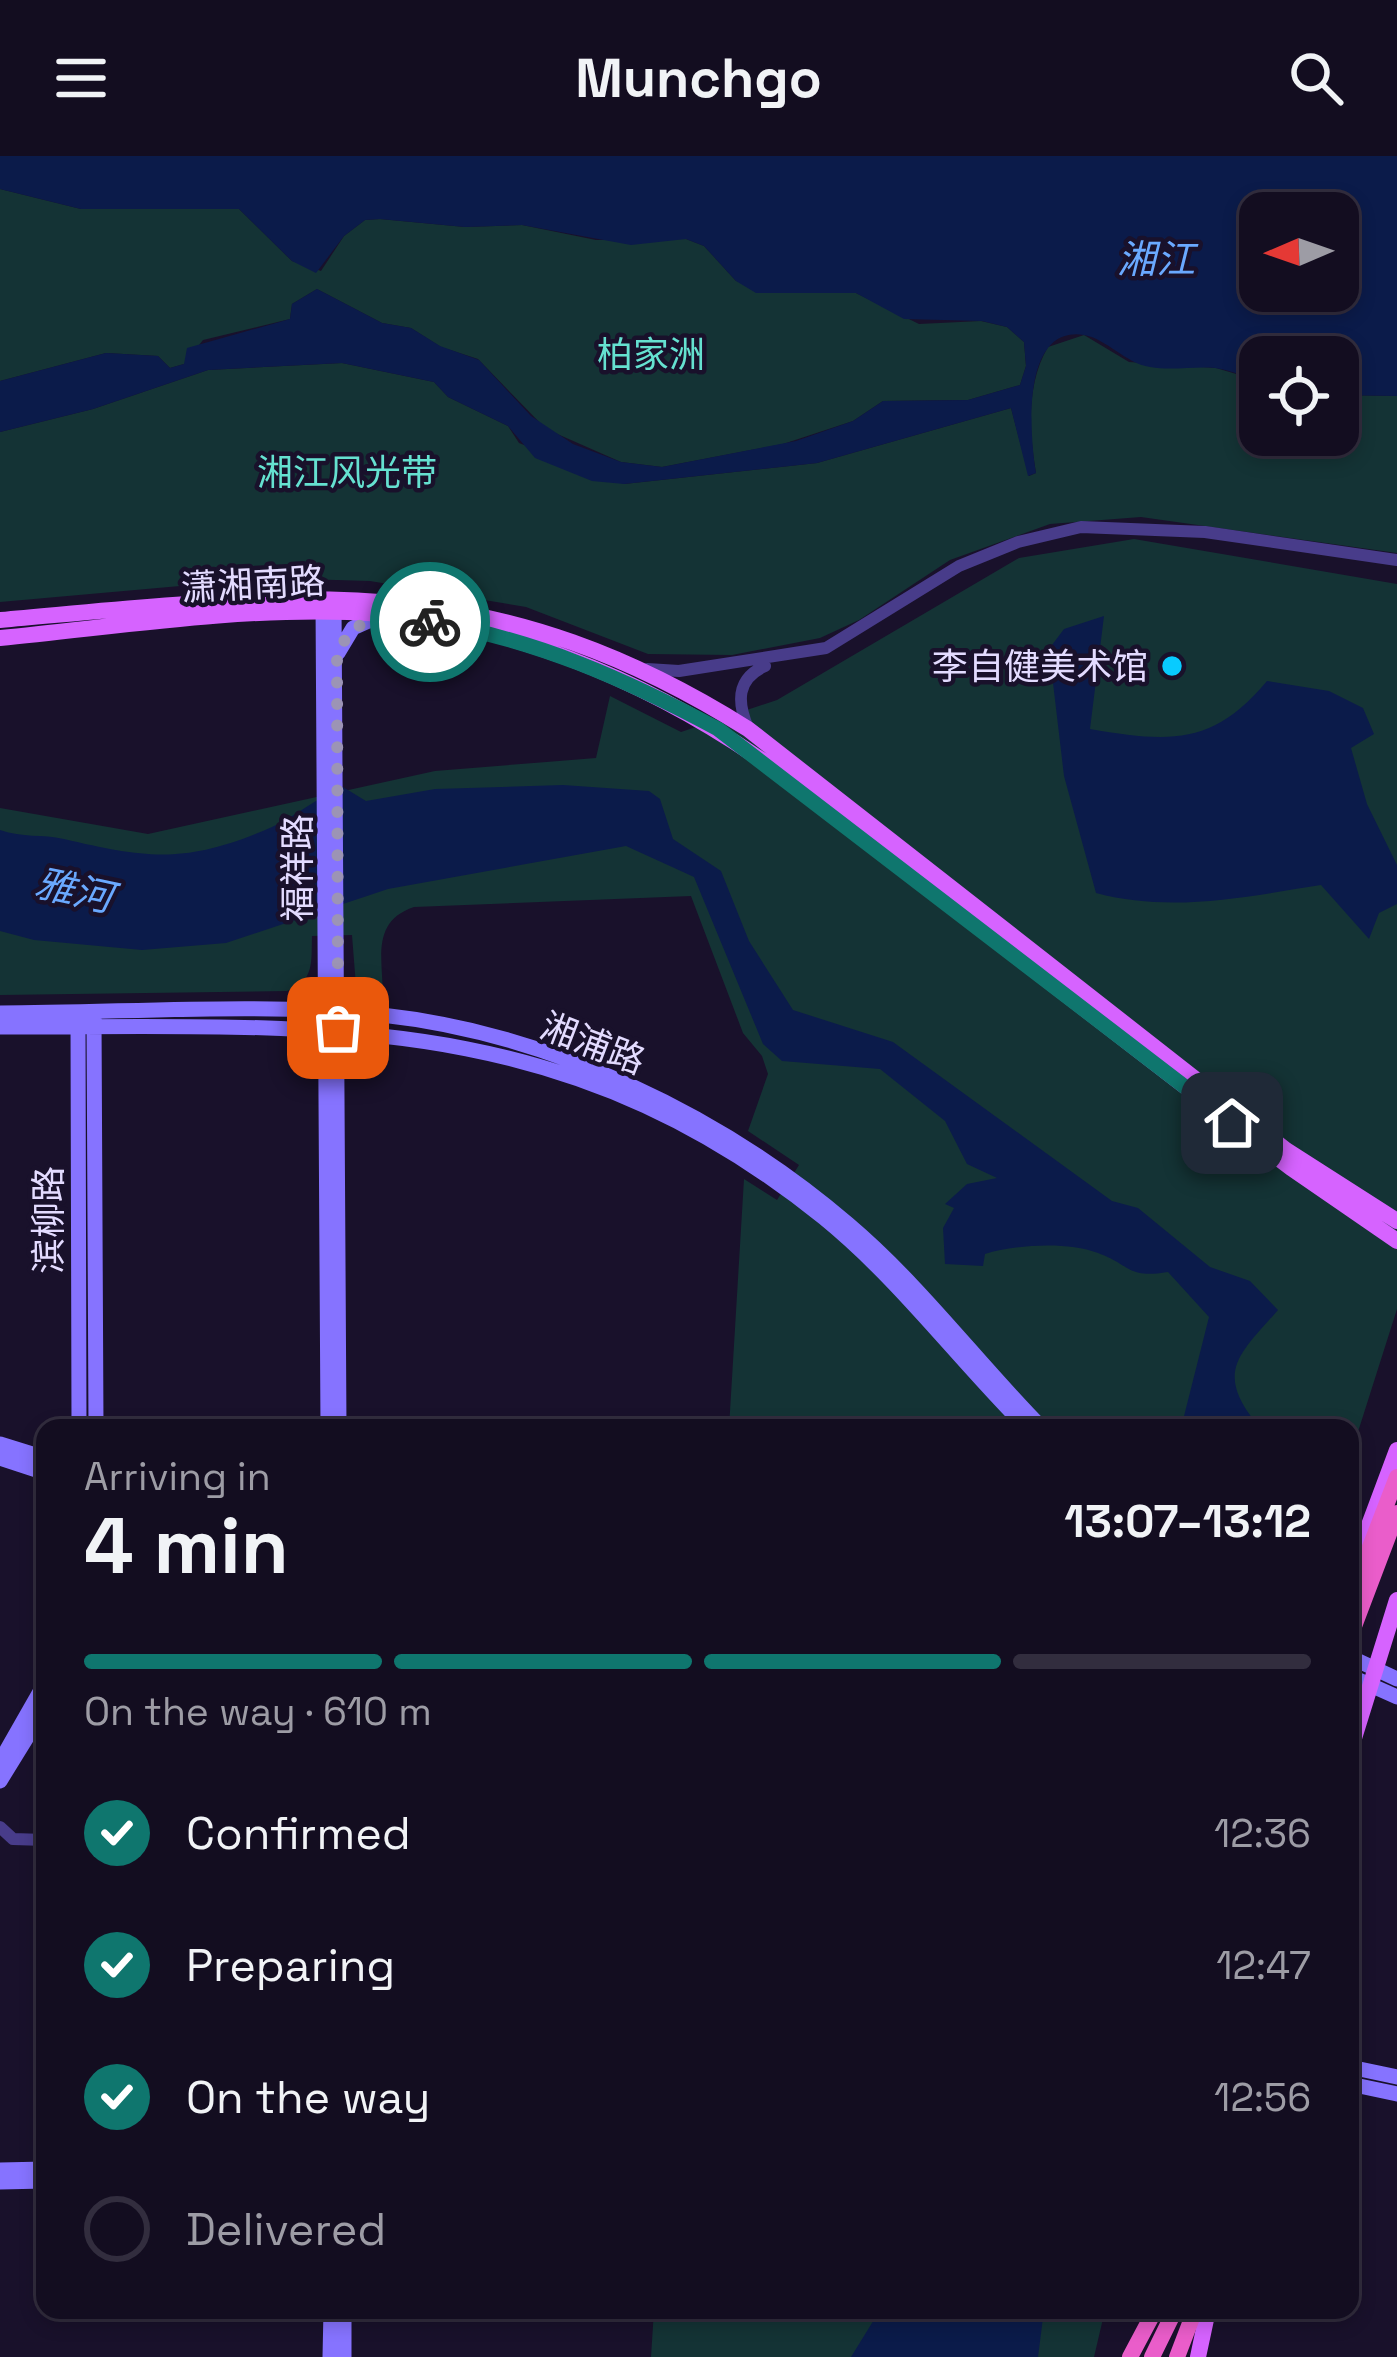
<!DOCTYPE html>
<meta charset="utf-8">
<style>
:root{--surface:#130d20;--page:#1c1629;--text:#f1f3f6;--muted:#9d9ca5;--line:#322d3e;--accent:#0f766e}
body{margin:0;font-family:"Space Grotesk","Noto Sans SC",sans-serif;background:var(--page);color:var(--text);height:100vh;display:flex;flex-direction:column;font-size:45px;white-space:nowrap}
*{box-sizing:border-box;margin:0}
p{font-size:39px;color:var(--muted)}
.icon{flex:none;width:66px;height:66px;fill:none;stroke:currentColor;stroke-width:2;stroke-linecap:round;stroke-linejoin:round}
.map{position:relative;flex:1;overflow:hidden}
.drawer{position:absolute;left:36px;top:1263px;width:1323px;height:900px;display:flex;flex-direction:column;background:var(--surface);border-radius:24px;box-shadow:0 6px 18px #0003,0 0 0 3px var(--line)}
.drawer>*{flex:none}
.needle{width:78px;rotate:268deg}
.controls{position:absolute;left:1239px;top:36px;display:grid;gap:24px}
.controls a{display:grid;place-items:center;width:120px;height:120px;border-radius:24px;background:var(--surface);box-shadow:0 6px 18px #0003,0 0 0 3px var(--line);font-size:60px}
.pin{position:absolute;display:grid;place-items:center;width:102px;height:102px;color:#fff;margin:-51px;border-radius:24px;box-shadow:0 6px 18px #0006}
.courier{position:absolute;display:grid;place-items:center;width:120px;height:120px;margin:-60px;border:9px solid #0f766e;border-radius:50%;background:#fff;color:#222;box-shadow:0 3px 15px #0007}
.summary em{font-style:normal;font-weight:600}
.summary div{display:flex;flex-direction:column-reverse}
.summary{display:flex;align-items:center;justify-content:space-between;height:204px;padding:0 48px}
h1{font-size:78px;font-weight:600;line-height:90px}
.bar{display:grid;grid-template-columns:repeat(4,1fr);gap:18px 12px;align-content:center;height:144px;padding:0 48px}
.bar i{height:15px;border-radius:9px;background:var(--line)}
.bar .active{background:var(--accent)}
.bar p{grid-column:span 4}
ol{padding:0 48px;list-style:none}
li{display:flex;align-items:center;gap:36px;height:132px}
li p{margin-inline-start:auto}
li .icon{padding:12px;border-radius:50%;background:var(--accent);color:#fff;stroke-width:4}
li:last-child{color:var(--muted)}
li i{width:66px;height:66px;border:6px solid var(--line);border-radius:50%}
header{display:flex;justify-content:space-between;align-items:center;height:156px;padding:0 48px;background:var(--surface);font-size:54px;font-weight:600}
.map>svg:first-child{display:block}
</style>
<header><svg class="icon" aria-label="menu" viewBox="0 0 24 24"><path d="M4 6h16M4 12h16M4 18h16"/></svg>Munchgo<svg class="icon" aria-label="search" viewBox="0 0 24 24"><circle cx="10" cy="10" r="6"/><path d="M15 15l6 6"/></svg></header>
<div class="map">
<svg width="1397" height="2201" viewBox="0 0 1397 2201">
<rect width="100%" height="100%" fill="#19112b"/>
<!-- green -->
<path fill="#143335" d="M0 33 81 53H239L292 105 321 115 344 80 365 64 380 63 465 71 522 69 596 84 686 83 704 90 736 125 785 137H856L919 168 981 165 1007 171 1024 186 1026 210 1020 229 968 244 883 245 853 265 783 288 662 311 621 306 546 273 478 203 441 191 411 172 382 167 317 133 292 148 290 163 203 184 184 208 170 212 158 200 106 197 0 225Z
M1084 179 1129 206 1216 212 1260 225V279H1338V239L1397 240V397L1141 361 1050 368 950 404 859 464 820 482 732 499 648 498 526 451 370 425 270 422 0 446V276L93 253 208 214 342 207 434 226 448 241 508 270 519 287 624 328 817 307 1011 252 1029 320 1036 317C1029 276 1026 228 1048 191Z
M1134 383 1397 428V1153L1350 1301V1272H729L744 1023 777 1044 799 1009 748 975 768 918 762 900 743 877 691 740 414 751C372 765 382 801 383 838L356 830 352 779 312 780C311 807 315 824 287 835L0 839V652L148 678 435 615 596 602 610 540 681 576 777 544 1019 402Z
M654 2154H1105L1094 2201H651Z"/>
<!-- water -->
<path fill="#0b1b4a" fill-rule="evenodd" d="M0 0H1397V240L1338 239V201H1260V225C1246 221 1230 214 1215 212 1194 210 1172 215 1150 211 1125 207 1107 183 1084 179 1020 169 1030 281 1036 317L1028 320 1011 252 817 307 624 328 592 325 535 302 508 270 448 241 434 226 342 207 208 214 93 253 0 276V225L106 197 158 200 170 212 184 208 187 192 290 163 292 148 317 133 382 167 411 172 440 190 479 204 531 260 573 288 621 306 662 311 796 285 853 265 883 245 968 244 1020 229 1026 210 1024 186 1007 171 982 165 904 163 856 137H756L736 125 704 90 686 83 631 89 522 69 465 71 380 63 365 64 344 80 316 117 292 105 239 53H81L0 33ZM1338 57V135H1260V57Z
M1104 460 1090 573C1168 586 1212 591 1267 525L1329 535 1363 552 1374 578 1351 592 1367 648 1397 709V748L1379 757 1369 783 1321 729C1244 741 1172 757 1096 737L1064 620 1049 493 1064 473Z
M563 629 649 635 660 643 673 683 721 715 749 785 793 854 893 886 1112 1045 1138 1052 1210 1111 1250 1125 1278 1154C1241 1197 1214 1215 1256 1267L1250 1272H1181L1209 1161 1168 1116C1127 1123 1131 1109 1098 1097 1066 1085 1015 1089 985 1098L983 1110 945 1108 943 1072 954 1052 945 1048 967 1028 997 1022 967 1008 945 965 880 913 782 905 763 888 694 721 626 690 388 733 226 787 142 794 34 784 0 775V674C23 682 42 678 64 683 149 703 187 708 272 671 298 659 317 641 343 631L366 645 435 633Z
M880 2154H953L963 2160 980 2154H1044L1038 2201H851Z"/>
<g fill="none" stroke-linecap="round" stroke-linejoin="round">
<!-- tertiary -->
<path stroke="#483c8a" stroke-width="12" d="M647 513 679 515 826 492 959 410 1018 386 1081 371 1205 376 1397 404
M748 572C737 546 736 523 765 510
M0 1671 13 1683 45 1684"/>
<!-- secondary -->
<path stroke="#8673ff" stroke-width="15" d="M323 447 328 1272
M334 447 339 1272
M338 497 353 472 380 460
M0 857C123 857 261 846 382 859 549 877 721 959 848 1068 920 1129 976 1205 1042 1272
M94 861 96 1272
M78 866 79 1272
M0 871C317 871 560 849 824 1062 900 1124 958 1203 1027 1272
M0 1288 45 1302
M0 1302 45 1317
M1350 1501 1397 1523
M1350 1520 1397 1541
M0 1606 45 1527
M0 1625 45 1552
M1350 1911 1397 1921
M1350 1928 1397 1938
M0 2014 45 2013
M0 2026 45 2025
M330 2201 331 2154
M344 2201V2154"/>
<!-- primary -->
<path stroke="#d663ff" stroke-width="16" d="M0 464C293 438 484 407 748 573L1286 994 1397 1065
M0 482C115 471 233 452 348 456 500 462 643 522 766 607L1291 1012 1397 1085
M1350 1420 1397 1294
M1350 1595 1397 1444
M1198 2201 1208 2154"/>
<!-- trunk -->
<path stroke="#ea5dca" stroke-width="16" d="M1350 1443 1397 1321
M1350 1481 1397 1357
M1177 2201 1195 2154"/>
<!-- trunk-bridge -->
<path stroke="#ea5dca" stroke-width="16" d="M1130 2201 1155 2154
M1152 2201 1175 2154"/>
</g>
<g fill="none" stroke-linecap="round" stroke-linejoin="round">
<!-- done -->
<path stroke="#9c94b5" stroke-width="12" stroke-dasharray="0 21.6" d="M338 872 337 502 346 481 369 462 430 466"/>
<!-- route -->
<path stroke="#0f766e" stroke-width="15" d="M430 466C535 483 625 523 718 573L1232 967"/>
</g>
<!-- markers -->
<circle fill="#08cbff" stroke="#19112b" stroke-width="4.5" cx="1172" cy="510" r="12"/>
<g text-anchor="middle" stroke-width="9" stroke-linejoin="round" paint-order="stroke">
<!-- park labels -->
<g font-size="36" fill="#65e1d0" stroke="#19112b">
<text x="651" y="211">柏家洲</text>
<text x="347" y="329">湘江风光带</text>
</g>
<!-- street labels -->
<g font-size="36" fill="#e3dbff" stroke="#19112b">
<text transform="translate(253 428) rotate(-3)" y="13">潇湘南路</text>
<text transform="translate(297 712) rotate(-90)" y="13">福祥路</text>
<text transform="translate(593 887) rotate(21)" y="13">湘浦路</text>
<text transform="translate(48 1064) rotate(-90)" y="13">滨柳路</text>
</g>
<!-- poi labels -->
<g font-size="36" fill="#e3dbff" stroke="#19112b" text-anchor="end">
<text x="1148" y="523">李自健美术馆</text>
</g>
<!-- water labels -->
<g font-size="39" font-style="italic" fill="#6aa9ff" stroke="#19112b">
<text x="1156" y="117">湘江</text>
<text transform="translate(74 734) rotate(12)" y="14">雅河</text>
</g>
</g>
</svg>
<div class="controls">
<a><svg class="needle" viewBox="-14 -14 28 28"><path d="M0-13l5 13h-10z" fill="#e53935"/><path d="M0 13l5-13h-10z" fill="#9d9ca5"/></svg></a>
<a><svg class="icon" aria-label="locate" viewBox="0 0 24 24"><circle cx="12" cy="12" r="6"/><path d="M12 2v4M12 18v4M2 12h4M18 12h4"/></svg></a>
</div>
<div class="pin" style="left:338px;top:872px;background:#ea580c"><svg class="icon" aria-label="bag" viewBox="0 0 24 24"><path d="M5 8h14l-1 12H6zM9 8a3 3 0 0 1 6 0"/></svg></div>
<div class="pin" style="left:1232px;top:967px;background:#1f2937"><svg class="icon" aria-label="home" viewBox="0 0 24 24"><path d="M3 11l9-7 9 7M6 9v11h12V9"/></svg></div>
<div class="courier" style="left:430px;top:466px"><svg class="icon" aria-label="bike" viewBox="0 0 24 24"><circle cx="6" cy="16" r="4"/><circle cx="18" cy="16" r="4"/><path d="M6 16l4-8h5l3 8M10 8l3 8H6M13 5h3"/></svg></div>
<section class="drawer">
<div class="summary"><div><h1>4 min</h1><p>Arriving in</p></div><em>13:07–13:12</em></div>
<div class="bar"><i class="active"></i><i class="active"></i><i class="active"></i><i></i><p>On the way · 610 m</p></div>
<ol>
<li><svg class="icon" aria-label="check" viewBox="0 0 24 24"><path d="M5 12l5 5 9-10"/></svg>Confirmed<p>12:36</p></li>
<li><svg class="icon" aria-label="check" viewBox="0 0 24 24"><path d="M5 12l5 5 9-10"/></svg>Preparing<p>12:47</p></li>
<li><svg class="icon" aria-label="check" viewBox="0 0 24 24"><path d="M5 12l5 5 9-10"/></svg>On the way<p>12:56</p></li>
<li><i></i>Delivered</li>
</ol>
</section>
</div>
